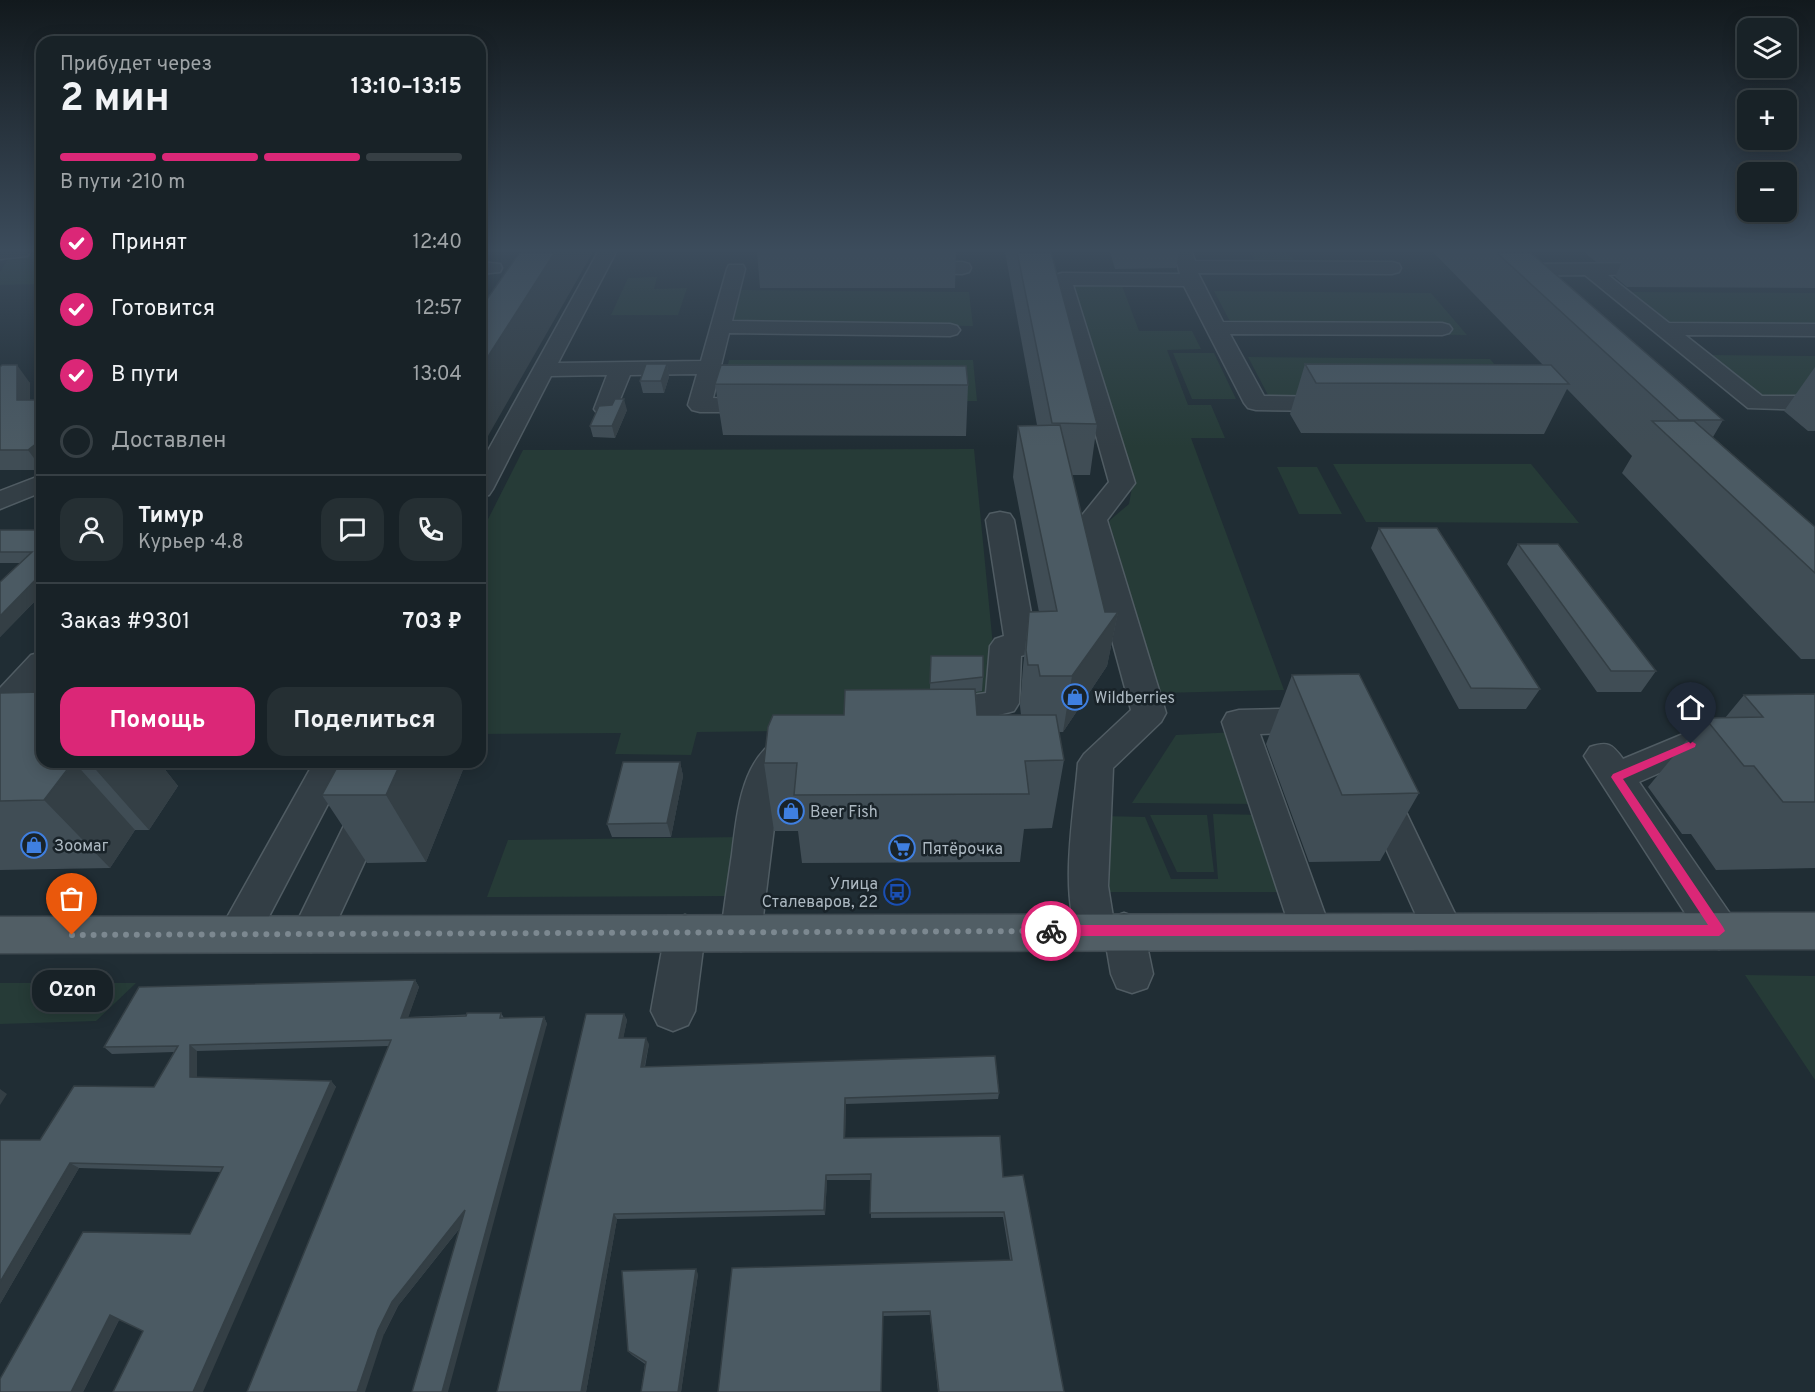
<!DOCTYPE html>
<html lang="ru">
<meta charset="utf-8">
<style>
:root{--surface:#182227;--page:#252f33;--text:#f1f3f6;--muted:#9fa4a7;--line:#363f44;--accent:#db2777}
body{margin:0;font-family:Overpass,sans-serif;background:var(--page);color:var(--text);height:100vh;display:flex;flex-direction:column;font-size:22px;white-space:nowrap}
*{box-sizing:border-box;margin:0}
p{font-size:20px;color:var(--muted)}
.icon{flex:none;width:33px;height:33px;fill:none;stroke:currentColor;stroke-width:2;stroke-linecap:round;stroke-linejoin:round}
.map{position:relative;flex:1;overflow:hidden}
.side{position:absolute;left:36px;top:36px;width:450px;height:732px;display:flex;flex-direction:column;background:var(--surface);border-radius:18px;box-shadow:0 3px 15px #0003,0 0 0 2px var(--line)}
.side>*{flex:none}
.controls{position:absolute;left:1737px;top:18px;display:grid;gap:12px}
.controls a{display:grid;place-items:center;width:60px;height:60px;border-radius:12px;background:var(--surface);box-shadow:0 3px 15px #0003,0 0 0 2px var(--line);font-size:30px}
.pin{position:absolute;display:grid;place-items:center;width:51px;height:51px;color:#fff;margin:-62px -26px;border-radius:50% 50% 50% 0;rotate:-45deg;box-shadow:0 0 6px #0007}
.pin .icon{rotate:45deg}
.courier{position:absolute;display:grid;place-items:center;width:60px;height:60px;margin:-30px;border:4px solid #db2777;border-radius:50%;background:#fff;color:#222;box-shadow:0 2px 8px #0007}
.bubble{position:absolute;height:42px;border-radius:18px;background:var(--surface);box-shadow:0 3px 15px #0003,0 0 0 2px var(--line);font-size:20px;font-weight:700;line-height:42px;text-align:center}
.summary em{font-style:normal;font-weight:700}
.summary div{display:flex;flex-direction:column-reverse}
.summary{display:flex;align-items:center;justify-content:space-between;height:102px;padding:0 24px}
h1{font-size:39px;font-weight:700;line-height:45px}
.bar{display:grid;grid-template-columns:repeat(4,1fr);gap:9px 6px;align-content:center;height:72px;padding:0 24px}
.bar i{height:8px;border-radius:4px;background:var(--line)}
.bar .current{background:var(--accent)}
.bar p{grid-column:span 4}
.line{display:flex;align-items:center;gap:15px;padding:0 24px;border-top:2px solid var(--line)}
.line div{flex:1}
.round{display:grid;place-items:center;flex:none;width:63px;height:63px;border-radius:18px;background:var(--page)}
ol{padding:0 24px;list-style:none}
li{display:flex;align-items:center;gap:18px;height:66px}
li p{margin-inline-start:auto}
li .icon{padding:6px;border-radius:50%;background:var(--accent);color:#fff;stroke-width:4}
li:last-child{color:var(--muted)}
li i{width:33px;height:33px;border:3px solid var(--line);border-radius:50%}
.button{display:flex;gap:12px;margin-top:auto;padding:12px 24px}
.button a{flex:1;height:69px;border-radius:18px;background:var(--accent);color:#fff;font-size:24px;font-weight:700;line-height:69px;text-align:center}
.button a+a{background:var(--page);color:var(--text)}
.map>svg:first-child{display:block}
</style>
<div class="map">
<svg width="1815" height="1392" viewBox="0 0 1815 1392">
<rect width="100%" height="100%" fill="#202d34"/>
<!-- green -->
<path fill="#263b37" d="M1250 252H1287L1297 264H1257Z
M42 253V284L0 285V272L10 256Z
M657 277 654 289 687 288 678 315H611L628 278Z
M1070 283H1121L1139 331H1192L1201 349 1167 350 1188 405H1211L1225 438H1191L1284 690 1160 693 1109 521 1129 504 1133 482Z
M740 290 969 292 973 326 730 323Z
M1214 291 1431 293 1467 335 1236 333Z
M1632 292 1815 293V334L1684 333Z
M1173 353H1214L1236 399H1192Z
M1710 355 1815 356V407L1773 406Z
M1248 357 1490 359 1535 411 1276 410Z
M729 360H973L977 401H718Z
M974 449 1001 729 697 732 691 755 615 754 621 733 480 734V535L523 450Z
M1333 464H1531L1579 523 1366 522Z
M1277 467H1317L1342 514H1299Z
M1237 732 1261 804 1132 803 1176 735Z
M1213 814 1265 815 1292 892H1097L1101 816 1145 817 1171 879H1218Z
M1150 815H1207L1214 872H1177Z
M743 837 735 896 487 897 508 840Z
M1745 975 1815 976V1080Z
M0 983H136L96 1021 0 1024Z"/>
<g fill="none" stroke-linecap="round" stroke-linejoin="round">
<!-- minor casing -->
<g stroke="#505c63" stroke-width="3">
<path id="minor" d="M0 252H30L27 256 0 259Z
M598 252H616L558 363 701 361 727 269 729 265H743L745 269 732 321 950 324 957 326 960 330 957 334 950 336 729 333 713 398 769 400 773 405 769 410 761 412H700L692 410 688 405 697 374 630 375 614 414 606 416 598 414 594 409 607 375 551 376 493 489 489 495 480 497V465Z
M1174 252H1192L1195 261 1392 262 1399 264 1401 268 1399 272 1392 274 1198 273 1223 322 1442 323 1449 325 1452 329 1449 333 1442 335 1230 334 1264 396 1336 397 1344 399 1348 404 1344 409 1336 411 1256 410 1248 408 1244 403 1184 286 1073 285 1135 483 1107 520 1166 713 1161 722 1113 768 1108 886 1113 917 1124 913 1138 918 1144 931 1153 974 1147 988 1132 993 1117 988 1111 974 1106 945 1095 949 1081 944C1058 896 1074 815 1078 763L1084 754 1131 710 1079 519 1109 482 1052 279 1055 275 1062 273 1180 274Z
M480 262 500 264 502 268 500 272 480 274Z
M910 262H962L969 264 971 268 969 272 962 274 903 272 901 268 903 264Z
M1662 263 1669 265 1671 269 1669 273 1608 275 1669 323 1815 324V336L1685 335 1762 396H1815V410L1748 408 1585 275 1511 276 1504 274 1502 270 1504 266 1511 264Z
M42 475V492L0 509V491Z
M1000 512 1010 514 1014 520 1037 646 1032 653 1021 656 1019 703 1014 711C990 718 944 726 921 720L916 711 921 702 986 693 990 646 995 639 1004 636 986 520 990 514Z
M42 652V683L12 717 0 721V688L31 655Z
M1318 708 1330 711 1335 720 1330 729 1318 732 1260 734 1331 931 1325 944 1311 949 1297 944 1291 931 1222 722 1227 713 1239 710Z
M1712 722 1732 726 1737 735 1732 744 1716 748 1639 782 1733 918 1739 931 1733 944 1719 949 1705 944 1584 756 1590 747C1608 741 1612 744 1623 759Z
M796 730 808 734 813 743C803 761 788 764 779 787L761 933 755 946 741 951 727 946 721 933C724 907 728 881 732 854 738 807 742 747 796 730Z
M314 762H350L253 947 239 952 225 947 219 934 225 921Z
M375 762H411L325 947 311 952 297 947 291 934Z
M1378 777 1391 781 1457 918 1463 931 1457 944 1443 949 1429 944 1360 791 1365 781Z
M685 915 699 920 705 933 695 1011 688 1025 673 1031 658 1025 651 1011 665 933 671 920Z"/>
</g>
<!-- major casing -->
<g stroke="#3f4a51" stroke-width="3">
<path id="major" d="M1815 913V949L0 953V917Z"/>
</g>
<!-- minor -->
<use href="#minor" fill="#333e45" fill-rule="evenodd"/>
<!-- major -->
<use href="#major" fill="#515e65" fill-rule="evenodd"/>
</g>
<!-- wall -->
<path fill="#404d55" d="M757 252H956L955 288H760Z
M1005 252H1051L1097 424 1090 475H1072L1105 612H1118L1107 666 1063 732H1059L1064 760 1052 828 1024 829 1020 862 802 863 798 831H774L764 763 844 715 930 690 931 656 983 677 982 691 976 692 977 715H1021L1020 706 1023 667 1029 612H1039L1013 477 1018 426 1037 425Z
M1110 252H1179L1176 268 1115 269Z
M1433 252H1530L1723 420 1713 437 1815 527V659H1801L1622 473 1632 456 1567 389 1544 434 1301 433 1290 414 1305 364 1543 365Z
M1584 252H1815V288L1627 287 1615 277 1622 262H1596Z
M667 364 669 377 664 393H643L640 381Z
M0 367 30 383V400H42V470H0Z
M1815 367V431H1808L1784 411Z
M715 384 968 385 966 436 723 435Z
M612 405 627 410 615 438 593 437 590 426Z
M1379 528 1540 689 1526 709H1459L1371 548Z
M0 530H42V594L0 637V582L20 563H0Z
M1518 544 1656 671 1641 692H1597L1507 564Z
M1292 675 1419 793 1380 861 1309 862 1266 744Z
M0 693 42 762H159L178 786 149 830H135L110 868 0 870Z
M1815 694V868L1716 870 1691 834H1682L1648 787 1705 718H1725L1744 695Z
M340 762H466L426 862 367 863 322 795Z
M680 762 683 776 671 837H612L607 824Z
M415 980 419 987 408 1017 501 1013 504 1018 544 1017 547 1024 460 1228 398 1306 384 1334 388 1046 197 1051V1078L331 1081 336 1087 143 1331 119 1320 83 1392H0L190 1234 221 1172 79 1168 0 1304 40 1140 154 1087 174 1052 112 1054 104 1047Z
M624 1014 627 1020 623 1038 649 1044 645 1067 999 1093 998 1099 846 1104 845 1138 1003 1177 1064 1392H938L930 1315 883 1316 732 1268 1010 1260 1003 1217 871 1218V1180H827L825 1215 617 1219 586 1392H497Z
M698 1274 681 1392H641L645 1364 632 1355 628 1351Z"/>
<!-- shaded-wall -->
<path fill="#343f45" d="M555 252H593L480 450V369Z
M667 364 669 377 664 393 661 381Z
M17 365 30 383V418L17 400Z
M624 399 627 410 615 438 612 426Z
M42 439V469L28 450Z
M42 573V594L0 637V616Z
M1118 612 1107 666 1063 732 1072 676Z
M74 762 135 830 110 868 44 800Z
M89 762H159L178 786 149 830Z
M401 762H466L426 862 386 795Z
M680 762 683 776 671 837 667 823Z
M415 980 419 987 406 1024 401 1018Z
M624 1014 627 1020 622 1045 619 1038Z
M544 1017 547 1024 448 1392H442Z
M646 1038 649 1044 643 1073 641 1067Z
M190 1045 197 1051V1083L190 1077Z
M331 1081 336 1087 203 1392H193Z
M0 1089 7 1094 0 1105Z
M845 1098 846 1104 845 1143 844 1138Z
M70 1163 79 1168 0 1304V1282Z
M826 1175 827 1180 825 1215 824 1210Z
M465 1210 470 1215 398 1306 384 1334 365 1392H357L378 1330 392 1302Z
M614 1214 617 1219 586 1392H581Z
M696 1269 698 1274 681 1392H678Z
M110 1315 119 1320 83 1392H71Z"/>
<!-- building -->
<path fill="#4b5a63" stroke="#343f45" stroke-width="1.5" d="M520 252H555L480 369V309Z
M1017 252H1051L1097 424 1052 423Z
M1496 252H1530L1723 420H1679Z
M646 364H667L661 381H640Z
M1305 364 1551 365 1569 384 1316 383Z
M2 365H17V400H42V439L28 450H0V367Z
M721 365 966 366 968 385 715 384Z
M615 399H624L612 426H590L599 406 612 405Z
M1652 421H1694L1815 527V573Z
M1060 425 1105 612H1118L1072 676H1040L1038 665H1028L1026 650 1029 612 1057 611 1018 426Z
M1379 528H1437L1540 689 1471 688Z
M0 530H42V573L0 616V582L32 552H0Z
M1518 544H1558L1656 671H1611Z
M931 656H983V677L930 683Z
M1359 674 1419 793 1342 795 1292 675Z
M975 689 977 715H1056L1064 760 1025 761 1029 794 794 795 797 763H764L768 727 773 715H844L845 690Z
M42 692V762H73L44 800 0 801V693Z
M1815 694V802H1783L1754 766H1744L1705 718 1763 717 1744 695Z
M340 762H401L386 795H322Z
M623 762H680L667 823 607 824Z
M415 980 401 1018 466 1016 467 1013H501L500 1018 544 1017 442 1392H412L465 1210 392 1302 378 1330 357 1392H247L391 1040 190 1045V1077L331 1081 193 1392H113L143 1331 110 1315 71 1392H0V1379L83 1232 190 1234 223 1167 70 1163 0 1282V1140H40L74 1086 154 1087 178 1046 104 1047 139 987Z
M586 1014H624L619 1038H646L641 1067 995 1056 999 1093 845 1098 844 1138 1000 1136 1003 1177 1023 1175 1064 1392H939L930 1311 883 1312 881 1392H718L732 1268 1012 1260 1004 1212 870 1213 871 1174 826 1175 824 1210 614 1214 581 1392H497Z
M696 1269 678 1392H641L646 1362 628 1351 622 1271Z"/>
<!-- sky -->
<linearGradient id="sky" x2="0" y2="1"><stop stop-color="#12191d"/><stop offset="0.56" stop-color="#3c4c5c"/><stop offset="1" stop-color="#3c4c5c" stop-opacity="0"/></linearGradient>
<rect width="1815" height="447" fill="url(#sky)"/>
<!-- route -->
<path fill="#db2777" d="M1691 741 1696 744 1695 747 1623 779 1723 927 1725 931 1719 936H1051L1045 931 1051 925H1708L1611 777 1613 774Z"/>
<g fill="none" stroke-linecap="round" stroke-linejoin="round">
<!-- done -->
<path stroke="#7c8890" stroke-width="6" stroke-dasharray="0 10.8" d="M72 935 1051 931"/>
</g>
<!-- icons -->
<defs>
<g id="shop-ring" transform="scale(1.35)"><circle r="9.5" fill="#192329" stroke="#3f7fe0" stroke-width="1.5"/><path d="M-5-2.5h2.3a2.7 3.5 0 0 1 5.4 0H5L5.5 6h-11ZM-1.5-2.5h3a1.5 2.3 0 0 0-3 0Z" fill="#3f7fe0"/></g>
<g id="supermarket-ring" transform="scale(1.35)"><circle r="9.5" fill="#192329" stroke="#3f7fe0" stroke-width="1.5"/><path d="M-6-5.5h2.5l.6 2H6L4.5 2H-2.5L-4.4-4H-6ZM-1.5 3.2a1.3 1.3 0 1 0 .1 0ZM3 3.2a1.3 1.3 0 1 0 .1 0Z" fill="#3f7fe0"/></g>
<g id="bus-ring" transform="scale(1.35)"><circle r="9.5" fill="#192329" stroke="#1a4fb4" stroke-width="1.5"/><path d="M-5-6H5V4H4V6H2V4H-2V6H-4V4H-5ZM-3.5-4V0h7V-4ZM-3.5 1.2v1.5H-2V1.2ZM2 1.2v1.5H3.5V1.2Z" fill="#1a4fb4"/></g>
</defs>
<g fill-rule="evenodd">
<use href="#shop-ring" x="1075" y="697"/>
<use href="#shop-ring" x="791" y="811"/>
<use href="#shop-ring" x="34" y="845"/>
<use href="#supermarket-ring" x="902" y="848"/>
<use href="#bus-ring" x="897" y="892"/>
</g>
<g text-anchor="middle" stroke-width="5" stroke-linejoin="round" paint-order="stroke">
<!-- poi labels -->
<g font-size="16" fill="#adb9c2" stroke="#192329" text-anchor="start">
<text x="1094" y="703">Wildberries</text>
<text x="810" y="817">Beer Fish</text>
<text x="54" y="851">Зоомаг</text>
<text x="922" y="854">Пятёрочка</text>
<text x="878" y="889" text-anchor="end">Улица<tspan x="878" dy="18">Сталеваров, 22</tspan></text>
</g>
</g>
</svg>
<div class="controls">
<a><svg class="icon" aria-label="layers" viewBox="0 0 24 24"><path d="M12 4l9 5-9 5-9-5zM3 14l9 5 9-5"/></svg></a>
<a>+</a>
<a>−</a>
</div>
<div class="pin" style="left:72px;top:935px;background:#ea580c"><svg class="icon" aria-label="bag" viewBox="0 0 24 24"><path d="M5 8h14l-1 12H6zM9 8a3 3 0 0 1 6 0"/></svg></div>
<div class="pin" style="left:1691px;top:744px;background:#1f2937"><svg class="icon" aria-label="home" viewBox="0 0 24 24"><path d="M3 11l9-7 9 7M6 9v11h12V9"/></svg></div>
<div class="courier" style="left:1051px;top:931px"><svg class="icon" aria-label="bike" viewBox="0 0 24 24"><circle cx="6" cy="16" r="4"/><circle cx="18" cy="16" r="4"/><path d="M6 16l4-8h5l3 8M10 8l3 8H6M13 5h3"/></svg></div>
<div class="bubble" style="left:32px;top:970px;width:81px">Ozon</div>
<section class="side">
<div class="summary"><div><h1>2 мин</h1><p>Прибудет через</p></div><em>13:10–13:15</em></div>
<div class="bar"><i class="current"></i><i class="current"></i><i class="current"></i><i></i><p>В пути · 210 m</p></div>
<ol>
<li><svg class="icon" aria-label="check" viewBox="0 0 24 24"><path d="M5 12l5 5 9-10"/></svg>Принят<p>12:40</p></li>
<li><svg class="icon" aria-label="check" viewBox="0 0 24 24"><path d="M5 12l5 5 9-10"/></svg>Готовится<p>12:57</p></li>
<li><svg class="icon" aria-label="check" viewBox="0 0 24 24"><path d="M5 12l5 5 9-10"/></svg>В пути<p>13:04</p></li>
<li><i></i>Доставлен</li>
</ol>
<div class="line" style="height:108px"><a class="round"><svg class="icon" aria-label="person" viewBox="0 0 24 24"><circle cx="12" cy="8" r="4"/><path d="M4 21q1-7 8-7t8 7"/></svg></a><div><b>Тимур</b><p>Курьер · 4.8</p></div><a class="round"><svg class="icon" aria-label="chat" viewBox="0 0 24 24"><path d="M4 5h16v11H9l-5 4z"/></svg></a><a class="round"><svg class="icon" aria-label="phone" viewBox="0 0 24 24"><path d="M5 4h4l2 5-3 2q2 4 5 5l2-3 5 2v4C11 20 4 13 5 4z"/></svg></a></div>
<div class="line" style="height:78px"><div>Заказ #9301</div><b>703 ₽</b></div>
<div class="button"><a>Помощь</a><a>Поделиться</a></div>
</section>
</div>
